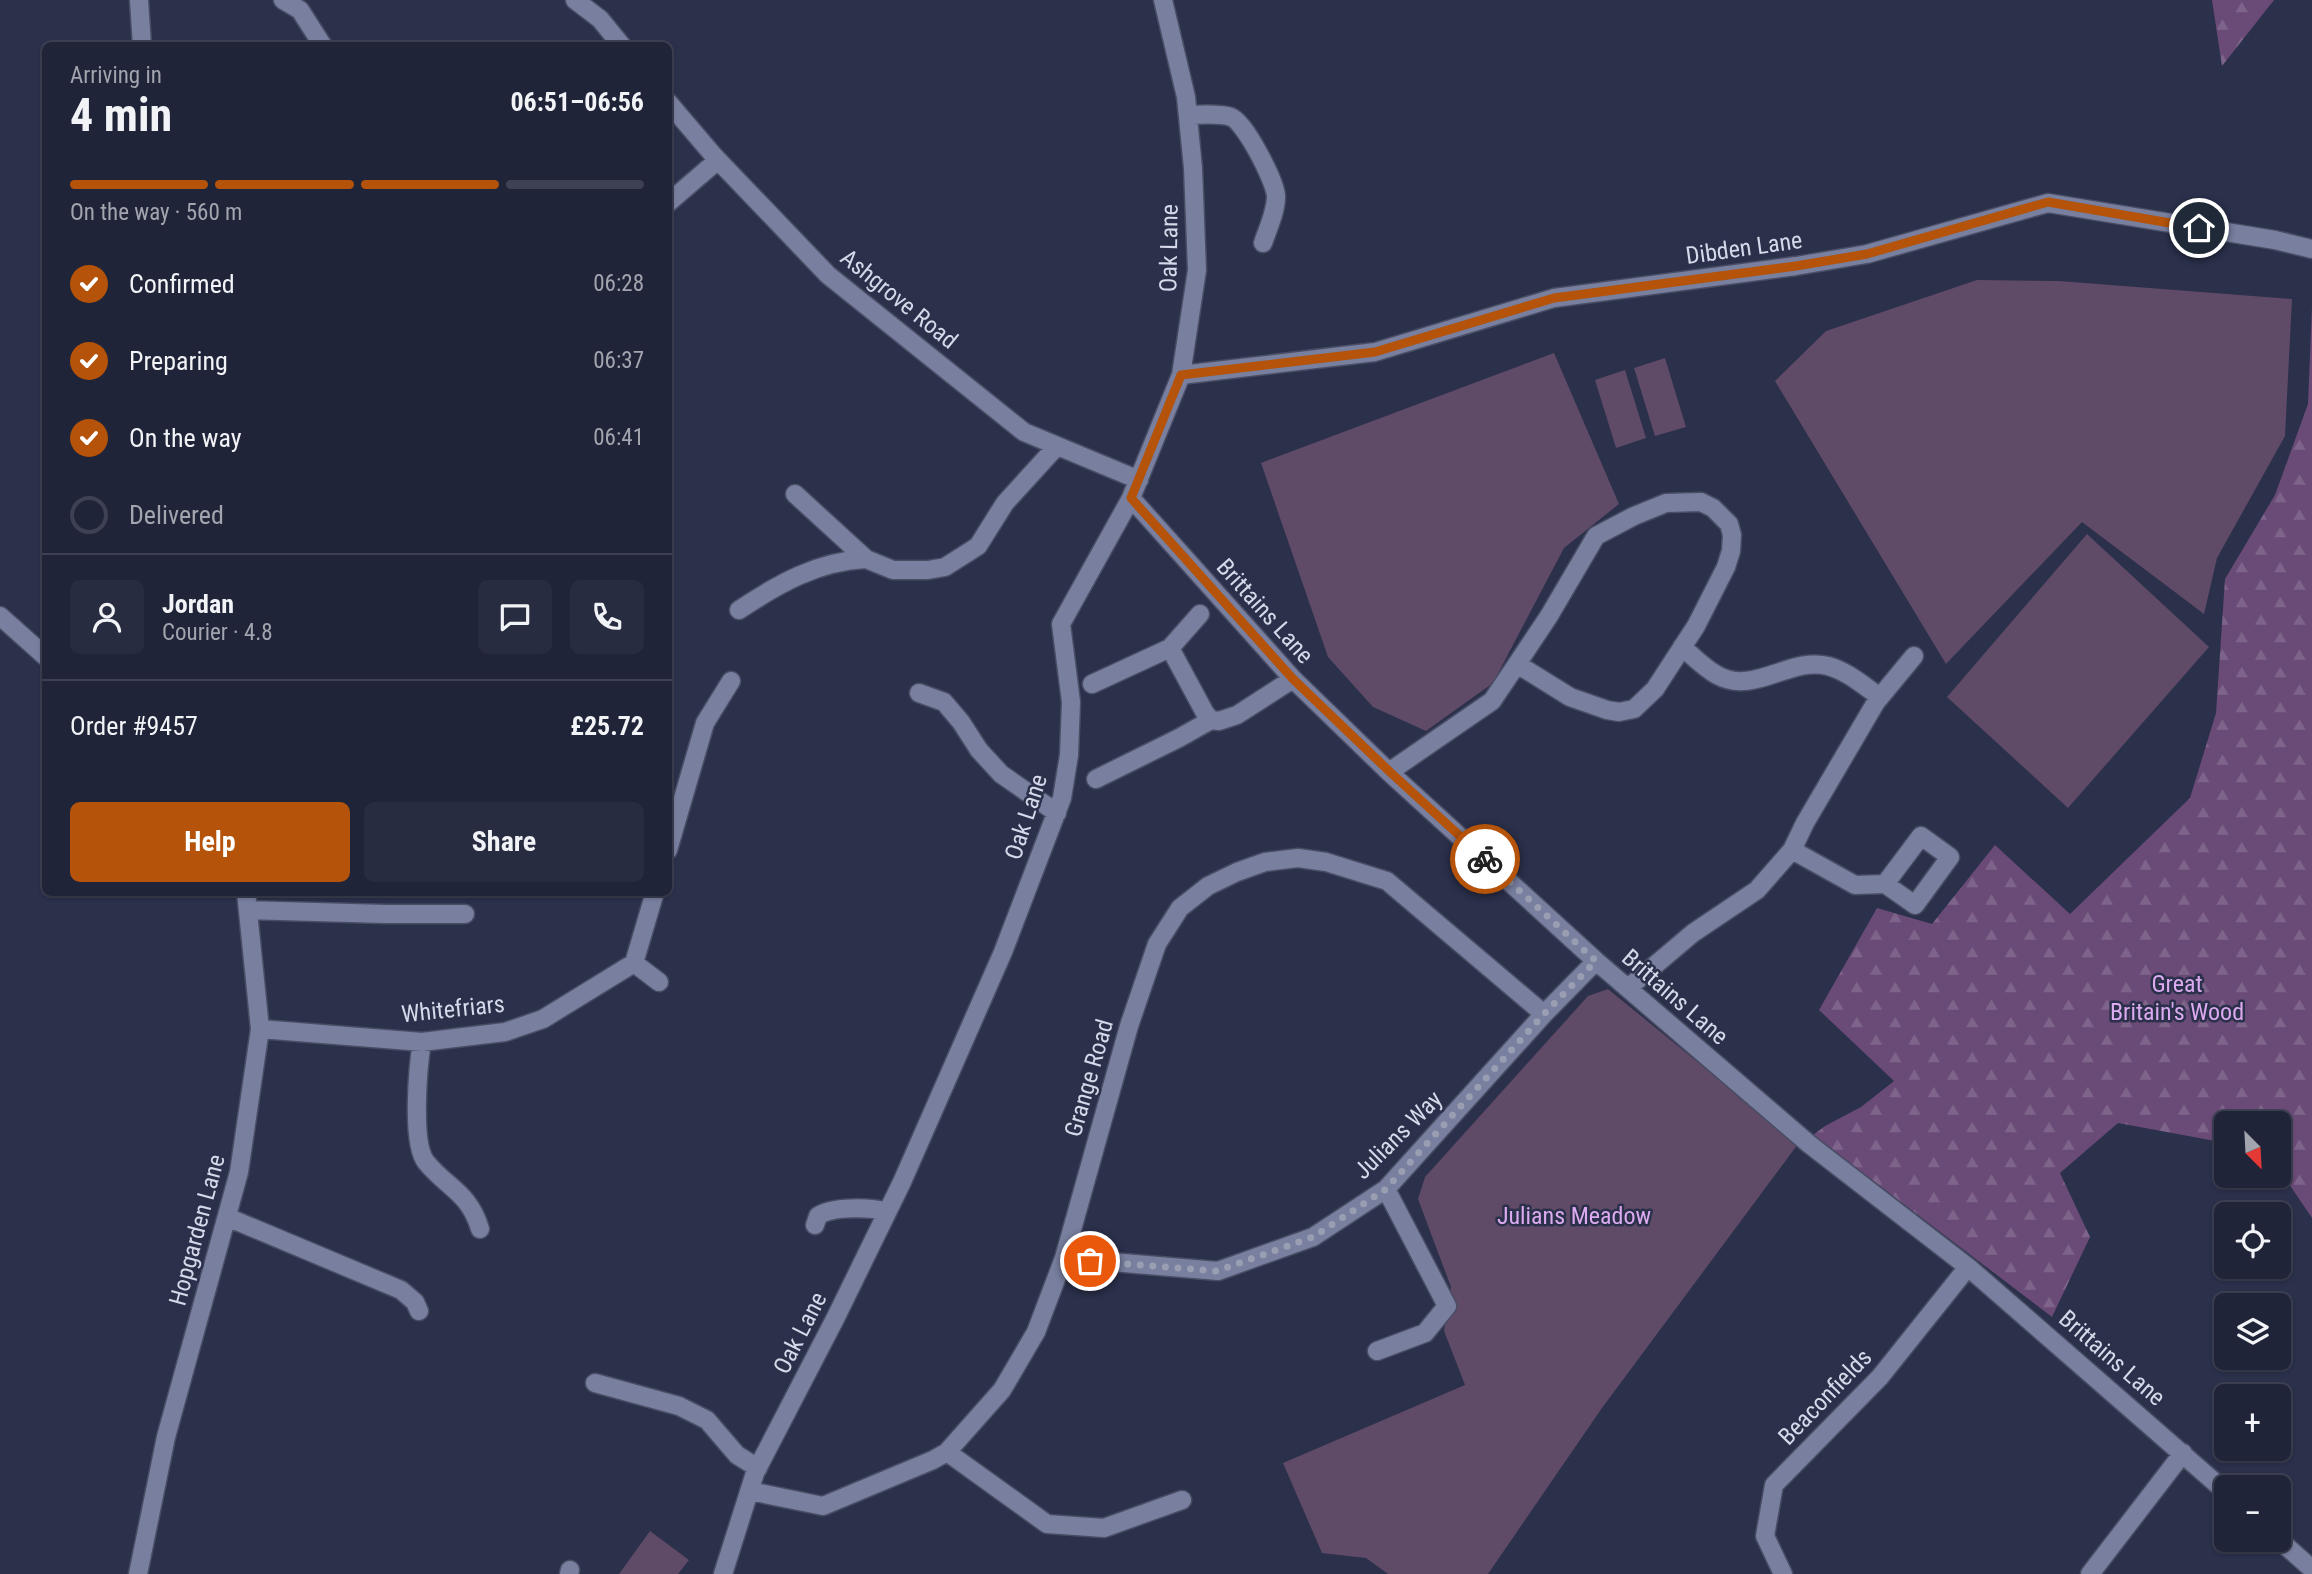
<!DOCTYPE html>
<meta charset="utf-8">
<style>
:root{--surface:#202438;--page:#282c40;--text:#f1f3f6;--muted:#a2a4ae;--line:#3d4153;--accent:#b45309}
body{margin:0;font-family:"Roboto Condensed",sans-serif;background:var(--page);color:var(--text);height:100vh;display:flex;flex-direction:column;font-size:26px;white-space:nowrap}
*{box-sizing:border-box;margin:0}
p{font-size:23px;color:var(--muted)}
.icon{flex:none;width:38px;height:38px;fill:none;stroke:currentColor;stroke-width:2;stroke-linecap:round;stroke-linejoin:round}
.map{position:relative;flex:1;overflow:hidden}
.side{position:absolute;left:42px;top:42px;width:630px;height:854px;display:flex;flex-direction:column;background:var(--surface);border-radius:10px;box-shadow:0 2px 5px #0004,0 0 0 2px var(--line)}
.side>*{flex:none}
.needle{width:46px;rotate:156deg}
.fabs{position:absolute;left:2214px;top:1111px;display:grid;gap:14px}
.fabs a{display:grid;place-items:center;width:77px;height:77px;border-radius:10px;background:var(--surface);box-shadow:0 2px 5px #0004,0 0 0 2px var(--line);font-size:35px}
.pin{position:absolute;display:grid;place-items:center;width:60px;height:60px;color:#fff;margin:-30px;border:4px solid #fff;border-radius:50%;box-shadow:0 2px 7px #0007}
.courier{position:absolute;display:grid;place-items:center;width:70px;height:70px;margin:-35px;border:5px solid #b45309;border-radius:50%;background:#fff;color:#222;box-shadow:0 2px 9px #0007}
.summary em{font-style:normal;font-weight:700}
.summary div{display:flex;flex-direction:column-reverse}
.summary{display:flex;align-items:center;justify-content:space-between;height:119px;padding:0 28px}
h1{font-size:46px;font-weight:700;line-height:52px}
.bar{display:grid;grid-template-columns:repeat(4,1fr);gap:10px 7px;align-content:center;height:84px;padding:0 28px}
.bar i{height:9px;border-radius:5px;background:var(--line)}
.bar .active{background:var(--accent)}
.bar p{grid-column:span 4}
.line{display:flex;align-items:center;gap:18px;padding:0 28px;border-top:2px solid var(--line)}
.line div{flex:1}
.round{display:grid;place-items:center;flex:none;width:74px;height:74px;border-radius:10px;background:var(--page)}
ol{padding:0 28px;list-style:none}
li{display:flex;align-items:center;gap:21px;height:77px}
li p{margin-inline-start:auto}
li .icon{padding:7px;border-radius:50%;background:var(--accent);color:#fff;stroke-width:4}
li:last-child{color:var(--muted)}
li i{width:38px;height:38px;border:4px solid var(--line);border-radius:50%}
.cta{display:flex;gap:14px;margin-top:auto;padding:14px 28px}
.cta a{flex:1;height:80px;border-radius:10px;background:var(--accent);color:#fff;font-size:28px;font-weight:700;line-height:80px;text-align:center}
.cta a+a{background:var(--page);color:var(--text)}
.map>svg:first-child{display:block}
</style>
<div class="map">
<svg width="2312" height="1574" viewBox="0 0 2312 1574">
<defs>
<pattern id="forest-firs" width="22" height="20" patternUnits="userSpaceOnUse" patternTransform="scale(1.75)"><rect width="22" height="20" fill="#6a4a76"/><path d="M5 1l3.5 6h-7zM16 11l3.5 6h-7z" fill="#7e648a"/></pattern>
</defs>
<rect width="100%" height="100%" fill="#2b304b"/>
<!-- forest -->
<path fill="url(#forest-firs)" d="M2212 0H2274L2222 66Z
M2312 307V1218L2279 1169 2278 1124H2226V1143L2118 1123 2060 1173 2090 1237 2052 1317 1813 1135 1825 1126 1861 1107 1894 1081 1819 1010 1877 908 1932 924 1995 845 2070 914 2190 798 2216 713 2225 579 2275 495 2308 404Z"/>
<!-- park -->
<path fill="#5f4a67" d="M1977 280 2059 281 2292 299 2285 436 2217 558 2204 614 2082 522 1946 664 1775 381 1826 331Z
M1554 353 1619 504 1564 548 1493 683 1426 731 1373 707 1328 657 1261 463Z
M1665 358 1686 427 1655 436 1634 368Z
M1625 370 1646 438 1616 448 1595 380Z
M2087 534 2209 647 2068 808 1947 697Z
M1608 989 1798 1144 1602 1408 1488 1574H1388L1366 1558 1322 1553 1283 1463 1465 1385 1444 1331 1451 1287 1418 1199 1425 1177 1588 996Z
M650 1531 689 1560 678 1574H619Z"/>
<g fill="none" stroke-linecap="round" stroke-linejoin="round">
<!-- minor casing -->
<g stroke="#494d64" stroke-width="21">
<path id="minor" d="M139 0 142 46
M283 0 300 10 323 46
M575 0 600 19 622 46
M668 102 714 156 828 275 1024 432 1139 480
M1188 115C1201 115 1219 113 1231 117 1245 122 1275 181 1276 196 1276 212 1268 228 1263 243
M668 203 718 160
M1181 375 1375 352 1554 298 1796 266 1867 254 2048 203 2275 240 2312 249
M795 494 866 559 893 570H928L945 567 978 546 1005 503 1057 446
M1131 498 1293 679 1389 772 1596 961 1809 1144 1968 1267 2226 1492
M739 610C778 584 818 561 866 559
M1200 614 1170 648 1205 713 1211 720
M0 616 46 657
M1682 647C1693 656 1704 668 1717 675 1754 696 1790 656 1828 666 1847 671 1864 686 1880 697
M1092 684 1170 648
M919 693 944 702 961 722 979 750 1001 774 1057 813
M1389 772 1492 701 1517 664 1549 616 1596 536 1634 516 1666 503 1701 502 1713 508 1729 524 1732 535 1731 551 1726 567 1696 626 1655 689 1634 709 1619 712 1607 710 1570 697 1517 664
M1096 779 1179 738 1211 720 1219 721 1237 715 1293 679
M1921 836 1950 857 1915 905 1885 884Z
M668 850 705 723 731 681
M1792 850 1855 885 1885 884
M248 910 385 914H465
M634 963 655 892
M1628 988 1693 933 1757 890 1792 850 1805 823 1876 702 1914 656
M260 1029 422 1042 505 1032 543 1019 634 963 659 982
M422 1042C418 1066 411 1143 426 1162 447 1188 469 1192 480 1229
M227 1217 401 1290 415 1302 419 1311
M815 1225 818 1216C832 1206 871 1207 887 1212
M1064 1258 1218 1271 1313 1237 1386 1189 1544 1014 1596 961
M1377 1351 1425 1333 1447 1306 1386 1189
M595 1383 679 1406 707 1420 737 1455 758 1468
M947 1452 1047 1524 1104 1528 1182 1500
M750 1491 823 1506 933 1460 947 1452 1002 1390 1036 1332 1064 1258 1129 1026 1157 944 1180 908 1208 886 1237 872 1265 862 1298 858 1326 862 1387 881 1544 1014
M2278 1539 2312 1569
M138 1574 166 1437 239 1172 260 1029 246 892
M569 1574 570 1570
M723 1574 755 1473 836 1317 902 1182 1003 952 1062 798 1069 755 1071 702 1061 624 1131 498 1181 375 1197 270 1193 168 1186 97 1163 0
M1783 1574 1765 1536 1774 1485 1880 1377 1968 1267
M2090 1574 2183 1453"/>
</g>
<!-- minor -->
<use href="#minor" stroke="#787f9f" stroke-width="18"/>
</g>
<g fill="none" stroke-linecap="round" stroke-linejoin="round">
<!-- done -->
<path stroke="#9a9eb2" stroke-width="7" stroke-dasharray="0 12.6" d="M1090 1261 1217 1271 1313 1237 1386 1189 1544 1014 1596 961 1485 859"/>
<!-- route -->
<path stroke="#b45309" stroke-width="9" d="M1485 859 1390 772 1293 679 1131 498 1181 375 1375 352 1554 298 1796 266 1867 254 2048 202 2199 228"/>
</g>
<g text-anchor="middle" stroke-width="5" stroke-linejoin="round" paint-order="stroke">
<!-- street labels -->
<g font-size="24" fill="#d5d9ea" stroke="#2b304b">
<text transform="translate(1169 248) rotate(-89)" y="8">Oak Lane</text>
<text transform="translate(1744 248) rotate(-8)" y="8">Dibden Lane</text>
<text transform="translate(899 299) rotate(39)" y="8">Ashgrove Road</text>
<text transform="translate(1265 611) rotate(48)" y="8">Brittains Lane</text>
<text transform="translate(1026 817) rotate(-72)" y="8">Oak Lane</text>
<text transform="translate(1675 997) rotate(41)" y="8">Brittains Lane</text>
<text transform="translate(453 1009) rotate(-6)" y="8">Whitefriars</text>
<text transform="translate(1089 1078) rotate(-74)" y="8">Grange Road</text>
<text transform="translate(1398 1135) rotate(-45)" y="8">Julians Way</text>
<text transform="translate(197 1230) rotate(-75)" y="8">Hopgarden Lane</text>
<text transform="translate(800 1333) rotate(-63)" y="8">Oak Lane</text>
<text transform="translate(2112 1358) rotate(41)" y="8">Brittains Lane</text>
<text transform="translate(1825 1397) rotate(-46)" y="8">Beaconfields</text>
</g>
<!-- park labels -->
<g font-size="24" fill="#dcaaef" stroke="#2b304b">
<text x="2177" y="992">Great<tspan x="2177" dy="28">Britain's Wood</tspan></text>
<text x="1574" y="1224">Julians Meadow</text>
</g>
</g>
</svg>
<div class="fabs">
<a><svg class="needle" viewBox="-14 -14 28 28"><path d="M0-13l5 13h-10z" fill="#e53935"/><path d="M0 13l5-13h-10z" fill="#a2a4ae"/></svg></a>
<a><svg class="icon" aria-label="locate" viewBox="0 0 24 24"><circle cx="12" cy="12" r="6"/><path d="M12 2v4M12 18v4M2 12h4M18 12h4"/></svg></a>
<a><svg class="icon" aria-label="layers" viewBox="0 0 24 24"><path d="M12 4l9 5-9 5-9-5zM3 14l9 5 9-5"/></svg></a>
<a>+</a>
<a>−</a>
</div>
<div class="pin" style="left:1090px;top:1261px;background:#ea580c"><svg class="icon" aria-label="bag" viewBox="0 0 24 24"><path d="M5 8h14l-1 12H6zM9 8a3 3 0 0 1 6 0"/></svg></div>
<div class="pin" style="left:2199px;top:228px;background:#1f2937"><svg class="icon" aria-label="home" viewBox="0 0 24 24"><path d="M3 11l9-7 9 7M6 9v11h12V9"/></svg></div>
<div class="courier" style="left:1485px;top:859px"><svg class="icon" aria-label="bike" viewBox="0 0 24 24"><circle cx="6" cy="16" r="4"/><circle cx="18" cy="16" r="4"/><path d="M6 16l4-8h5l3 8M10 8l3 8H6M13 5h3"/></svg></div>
<section class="side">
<div class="summary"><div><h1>4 min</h1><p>Arriving in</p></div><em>06:51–06:56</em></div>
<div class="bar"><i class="active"></i><i class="active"></i><i class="active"></i><i></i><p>On the way · 560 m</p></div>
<ol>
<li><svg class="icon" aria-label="check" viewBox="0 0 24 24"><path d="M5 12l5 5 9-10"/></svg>Confirmed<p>06:28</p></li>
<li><svg class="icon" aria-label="check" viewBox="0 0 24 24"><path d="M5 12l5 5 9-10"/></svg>Preparing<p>06:37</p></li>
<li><svg class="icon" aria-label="check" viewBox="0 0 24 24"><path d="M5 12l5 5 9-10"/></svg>On the way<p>06:41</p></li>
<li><i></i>Delivered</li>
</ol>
<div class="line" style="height:126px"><a class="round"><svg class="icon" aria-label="person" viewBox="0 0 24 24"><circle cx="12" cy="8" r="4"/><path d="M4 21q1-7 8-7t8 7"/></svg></a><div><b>Jordan</b><p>Courier · 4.8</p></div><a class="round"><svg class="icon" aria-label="chat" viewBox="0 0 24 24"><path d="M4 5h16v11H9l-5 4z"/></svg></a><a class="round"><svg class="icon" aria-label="phone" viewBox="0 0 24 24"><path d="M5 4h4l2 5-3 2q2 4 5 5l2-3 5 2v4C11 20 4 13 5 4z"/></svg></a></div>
<div class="line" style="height:91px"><div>Order #9457</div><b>£25.72</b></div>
<div class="cta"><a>Help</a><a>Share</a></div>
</section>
</div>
